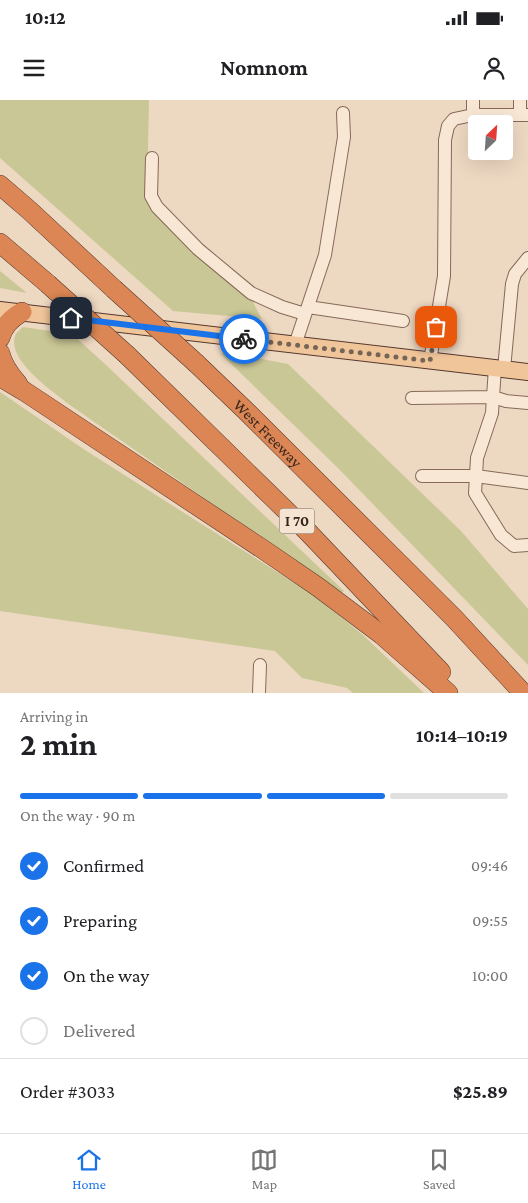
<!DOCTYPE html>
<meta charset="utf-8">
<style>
:root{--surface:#fff;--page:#f6f6f6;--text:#202124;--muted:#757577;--line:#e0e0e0;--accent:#1a73e8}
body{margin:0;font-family:"Crimson Pro",serif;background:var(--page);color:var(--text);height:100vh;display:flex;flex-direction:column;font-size:19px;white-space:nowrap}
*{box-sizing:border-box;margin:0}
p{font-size:16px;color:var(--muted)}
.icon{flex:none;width:28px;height:28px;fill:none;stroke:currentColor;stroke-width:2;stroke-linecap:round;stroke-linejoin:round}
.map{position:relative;height:593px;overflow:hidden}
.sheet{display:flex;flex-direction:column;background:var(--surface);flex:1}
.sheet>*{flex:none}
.needle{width:32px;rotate:25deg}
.tools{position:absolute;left:468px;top:15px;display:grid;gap:10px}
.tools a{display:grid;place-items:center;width:45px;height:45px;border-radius:5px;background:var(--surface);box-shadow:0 5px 20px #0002;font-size:25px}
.pin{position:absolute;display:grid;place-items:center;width:42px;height:42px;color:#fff;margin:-21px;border-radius:10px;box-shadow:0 2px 8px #0006}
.courier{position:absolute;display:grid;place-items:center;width:50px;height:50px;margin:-25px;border:4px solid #1a73e8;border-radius:50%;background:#fff;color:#222;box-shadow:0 1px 6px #0007}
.summary em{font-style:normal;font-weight:700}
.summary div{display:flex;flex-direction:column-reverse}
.summary{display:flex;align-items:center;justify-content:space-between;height:85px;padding:0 20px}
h1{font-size:32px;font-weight:700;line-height:38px}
.bar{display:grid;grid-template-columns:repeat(4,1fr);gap:8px 5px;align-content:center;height:60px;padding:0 20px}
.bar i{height:6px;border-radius:4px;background:var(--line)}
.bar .active{background:var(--accent)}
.bar p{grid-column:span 4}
.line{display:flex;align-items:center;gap:12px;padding:0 20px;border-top:1px solid var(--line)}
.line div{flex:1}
ol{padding:0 20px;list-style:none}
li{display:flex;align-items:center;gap:15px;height:55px}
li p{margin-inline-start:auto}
li .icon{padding:5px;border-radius:50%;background:var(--accent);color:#fff;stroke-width:4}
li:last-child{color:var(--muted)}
li i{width:28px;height:28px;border:2px solid var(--line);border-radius:50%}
.status{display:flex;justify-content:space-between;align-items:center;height:35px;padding:0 25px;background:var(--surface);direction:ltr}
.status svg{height:14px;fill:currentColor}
header{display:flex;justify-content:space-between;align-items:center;height:65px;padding:0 20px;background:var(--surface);font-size:22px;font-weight:700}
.tab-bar{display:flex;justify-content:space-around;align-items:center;height:70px;border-top:1px solid var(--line);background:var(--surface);font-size:14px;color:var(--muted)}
.tab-bar a{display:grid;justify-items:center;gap:2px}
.tab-bar .active{color:var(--accent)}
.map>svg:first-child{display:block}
</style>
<div class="status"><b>10:12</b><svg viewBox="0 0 49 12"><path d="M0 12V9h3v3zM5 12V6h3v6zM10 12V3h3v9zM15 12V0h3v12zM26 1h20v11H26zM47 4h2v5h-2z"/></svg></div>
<header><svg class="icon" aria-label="menu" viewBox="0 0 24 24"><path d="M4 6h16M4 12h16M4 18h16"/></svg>Nomnom<svg class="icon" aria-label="person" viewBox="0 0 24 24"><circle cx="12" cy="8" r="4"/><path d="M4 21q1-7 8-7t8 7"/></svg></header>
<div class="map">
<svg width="528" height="593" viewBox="0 0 528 593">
<rect width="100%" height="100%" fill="#edd8c2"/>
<!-- green -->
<path fill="#cac796" d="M0 0H149L147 96 248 193 262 219 173 211 0 58Z
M0 171 27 193 0 188Z
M23 227 72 234 105 264 344 491 340 495 305 468 67 303C51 290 7 260 15 236 16 233 21 229 23 227Z
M220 253 246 256 288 264 461 431 528 509V565L340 370Z
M0 292 85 350 315 496 363 535 424 593H353L347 588 302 578 275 551 0 511Z"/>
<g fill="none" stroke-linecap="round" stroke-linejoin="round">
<!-- minor casing -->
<g stroke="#866959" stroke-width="14">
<path id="minor" d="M520 0V15
M473 15V0
M152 58 151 96 157 107 198 149 251 193 282 207 305 214
M308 207 403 221
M295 245 325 155 344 37 343 13
M430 261 444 176 445 40 448 26 454 19 473 15H528
M504 269 512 184 515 174 528 158
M412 298 493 297 495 268
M422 376H476L477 358 492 313 493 297 506 301 528 303
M528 383 476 376 475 393 501 435 514 446 528 445
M259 593 260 565"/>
</g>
<!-- major casing -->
<g stroke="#54382e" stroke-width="18">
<path id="major" d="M0 210 528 272"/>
</g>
<!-- highway casing -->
<g stroke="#54382e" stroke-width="20">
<g id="highway">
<path d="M0 85 29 110 114 189"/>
<path d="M0 143 48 184"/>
<path d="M0 238C4 226 10 219 22 212"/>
<path d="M0 253C3 266 10 275 18 284"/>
<path d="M127 255 307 431 441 572"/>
<path id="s1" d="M197 264 245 310 454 518 523 593"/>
<path d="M0 277 24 291 264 450 318 487 382 535 448 593"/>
</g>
</g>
<!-- minor -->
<use href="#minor" stroke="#f8e7d5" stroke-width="12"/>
<!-- major -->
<use href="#major" stroke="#f0c59a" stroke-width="16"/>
<!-- highway -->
<use href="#highway" stroke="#db8654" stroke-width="19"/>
<!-- highway-bridge casing -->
<g stroke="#54382e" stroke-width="20" stroke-linecap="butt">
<path id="highway-bridge" d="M48 184 127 255
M114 189 197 264"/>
</g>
<!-- highway-bridge -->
<use href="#highway-bridge" stroke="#db8654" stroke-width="19"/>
</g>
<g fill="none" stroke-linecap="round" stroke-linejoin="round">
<!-- done -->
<path stroke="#766457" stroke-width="5" stroke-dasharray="0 9" d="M244 239 430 261 436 227"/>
<!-- route -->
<path stroke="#1a73e8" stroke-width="6" d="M71 218 244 239"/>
</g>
<g text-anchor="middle" stroke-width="4" stroke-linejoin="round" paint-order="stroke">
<!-- shield labels -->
<rect fill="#f4e4d1" stroke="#6f5e53" stroke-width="1" x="279.5" y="408.5" width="35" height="25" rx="4"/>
<g font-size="15" font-weight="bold" fill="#36251d">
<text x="297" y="426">I 70</text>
</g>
<!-- street labels -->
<g font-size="16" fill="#36251d" stroke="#f4e4d1">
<text dy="6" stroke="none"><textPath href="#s1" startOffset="99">West Freeway</textPath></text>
</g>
</g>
</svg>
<div class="tools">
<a><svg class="needle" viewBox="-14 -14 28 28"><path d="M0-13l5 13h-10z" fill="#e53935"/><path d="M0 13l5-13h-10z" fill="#757577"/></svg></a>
</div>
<div class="pin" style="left:436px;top:227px;background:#ea580c"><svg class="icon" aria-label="bag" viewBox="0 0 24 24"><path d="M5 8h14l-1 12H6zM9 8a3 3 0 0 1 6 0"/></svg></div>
<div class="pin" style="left:71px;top:218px;background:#1f2937"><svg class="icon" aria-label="home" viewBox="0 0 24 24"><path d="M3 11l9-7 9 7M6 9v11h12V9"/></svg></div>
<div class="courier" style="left:244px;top:239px"><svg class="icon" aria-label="bike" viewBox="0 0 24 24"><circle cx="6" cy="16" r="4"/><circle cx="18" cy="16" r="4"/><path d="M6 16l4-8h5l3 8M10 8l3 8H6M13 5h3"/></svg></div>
</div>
<section class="sheet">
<div class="summary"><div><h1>2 min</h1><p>Arriving in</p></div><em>10:14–10:19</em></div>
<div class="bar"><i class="active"></i><i class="active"></i><i class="active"></i><i></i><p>On the way · 90 m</p></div>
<ol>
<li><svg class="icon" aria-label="check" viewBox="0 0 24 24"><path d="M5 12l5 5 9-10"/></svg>Confirmed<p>09:46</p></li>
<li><svg class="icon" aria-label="check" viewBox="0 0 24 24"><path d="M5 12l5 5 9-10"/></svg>Preparing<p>09:55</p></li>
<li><svg class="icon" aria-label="check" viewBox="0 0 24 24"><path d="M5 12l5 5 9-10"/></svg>On the way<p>10:00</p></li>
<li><i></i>Delivered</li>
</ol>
<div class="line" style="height:65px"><div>Order #3033</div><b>$25.89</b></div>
</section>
<nav class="tab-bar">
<a class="active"><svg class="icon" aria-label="home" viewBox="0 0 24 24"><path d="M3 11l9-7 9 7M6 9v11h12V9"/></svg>Home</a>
<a><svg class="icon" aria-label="map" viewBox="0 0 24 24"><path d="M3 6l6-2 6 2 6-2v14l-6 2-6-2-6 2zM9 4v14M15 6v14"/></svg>Map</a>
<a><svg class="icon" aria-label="saved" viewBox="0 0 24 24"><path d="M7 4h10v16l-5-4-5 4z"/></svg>Saved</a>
</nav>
